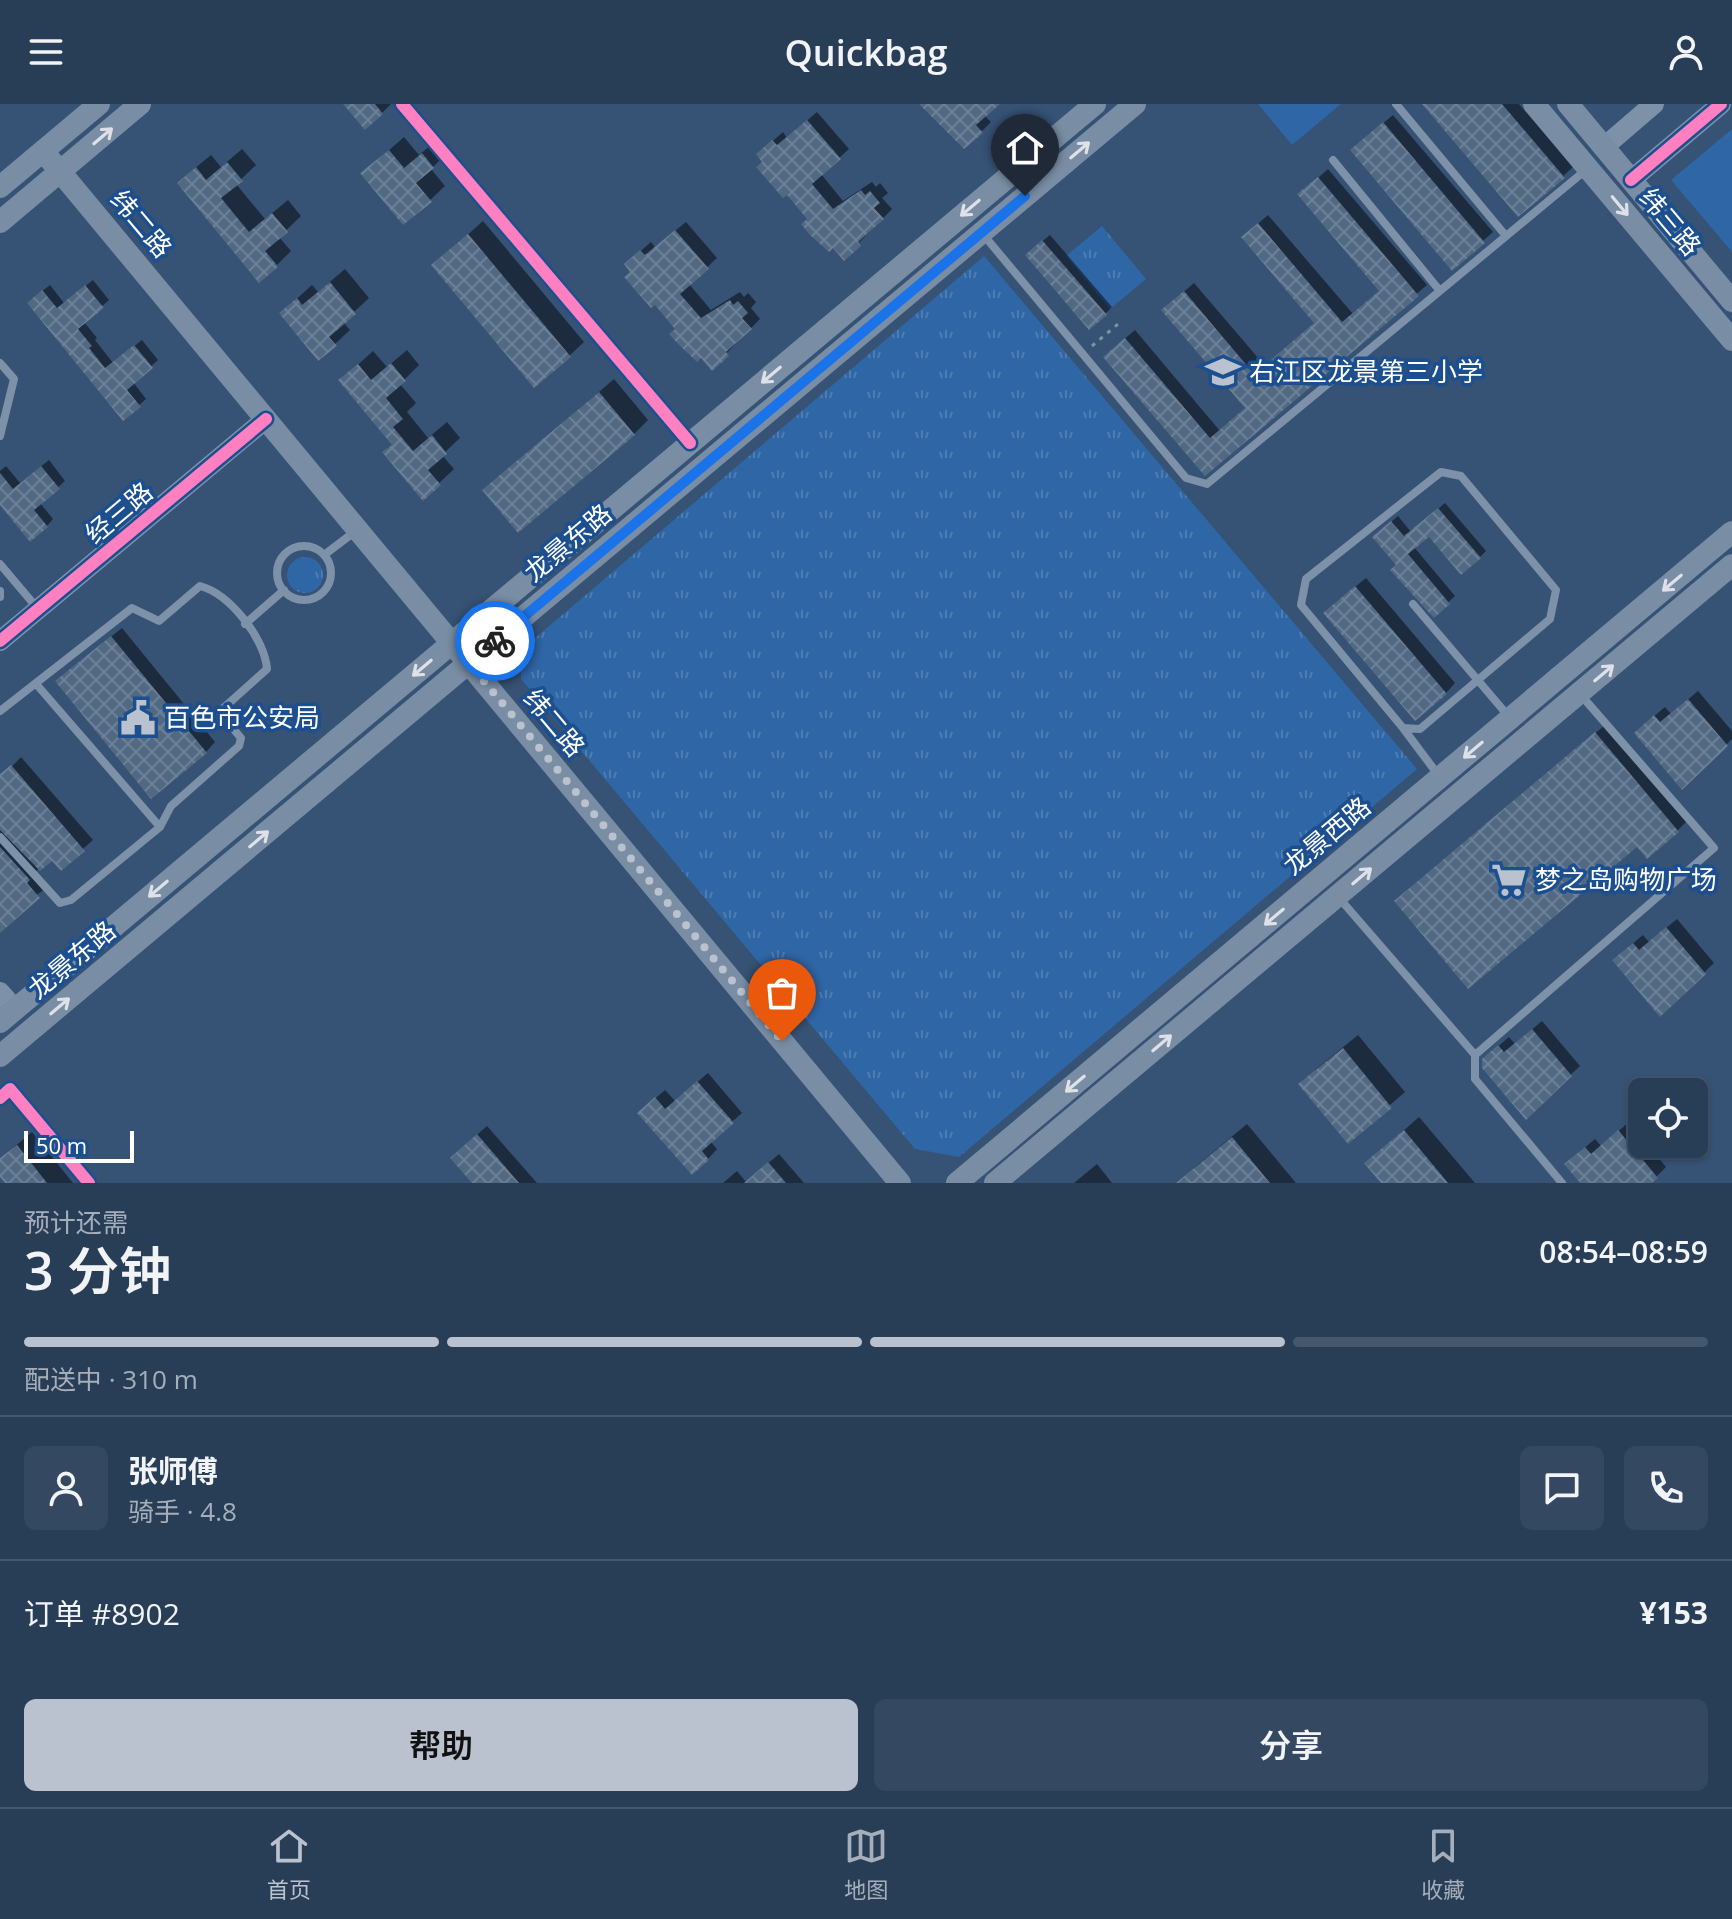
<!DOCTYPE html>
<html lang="zh">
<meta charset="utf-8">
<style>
:root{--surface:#283e57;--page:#344961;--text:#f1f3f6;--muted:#a5aeba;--line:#44576d;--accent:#b9c2ce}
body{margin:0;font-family:"Open Sans","Noto Sans SC",sans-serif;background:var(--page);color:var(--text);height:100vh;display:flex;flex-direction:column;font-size:30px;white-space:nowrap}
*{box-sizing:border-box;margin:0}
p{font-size:26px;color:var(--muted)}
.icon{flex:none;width:44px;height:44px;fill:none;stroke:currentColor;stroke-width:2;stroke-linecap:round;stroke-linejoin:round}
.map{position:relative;height:1079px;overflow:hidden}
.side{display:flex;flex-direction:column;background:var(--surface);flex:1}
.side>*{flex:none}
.fabs{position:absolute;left:1628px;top:974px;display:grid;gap:16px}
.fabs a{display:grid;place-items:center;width:80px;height:80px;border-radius:12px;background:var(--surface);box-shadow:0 2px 6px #0004,0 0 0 2px var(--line);font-size:40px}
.scale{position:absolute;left:24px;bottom:20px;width:110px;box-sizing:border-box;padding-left:8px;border:4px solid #fff;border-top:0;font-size:22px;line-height:28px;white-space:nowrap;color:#fff;-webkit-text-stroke:6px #1b4f8f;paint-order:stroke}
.pin{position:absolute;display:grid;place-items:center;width:68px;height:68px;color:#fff;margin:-82px -34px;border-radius:50% 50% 50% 0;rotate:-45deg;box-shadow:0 0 8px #0007}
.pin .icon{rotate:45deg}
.courier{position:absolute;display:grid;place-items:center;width:80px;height:80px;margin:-40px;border:6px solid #1a73e8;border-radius:50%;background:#fff;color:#222;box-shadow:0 2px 10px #0007}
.overview em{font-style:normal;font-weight:600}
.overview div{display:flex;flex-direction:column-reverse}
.overview{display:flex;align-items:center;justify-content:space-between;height:136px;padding:0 24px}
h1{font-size:52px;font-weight:600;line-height:60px}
.bar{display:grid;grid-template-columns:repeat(4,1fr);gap:12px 8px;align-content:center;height:96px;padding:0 24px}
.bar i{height:10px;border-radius:6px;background:var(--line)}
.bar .selected{background:var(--accent)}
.bar p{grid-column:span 4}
.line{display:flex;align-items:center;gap:20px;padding:0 24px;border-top:2px solid var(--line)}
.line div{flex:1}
.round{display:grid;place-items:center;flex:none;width:84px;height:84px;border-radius:12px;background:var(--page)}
.primary-button{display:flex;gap:16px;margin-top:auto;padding:16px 24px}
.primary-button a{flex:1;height:92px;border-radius:12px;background:var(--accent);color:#111;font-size:32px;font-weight:600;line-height:92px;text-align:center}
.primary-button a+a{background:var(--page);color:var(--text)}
header{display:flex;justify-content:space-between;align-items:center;height:104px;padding:0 24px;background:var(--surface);font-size:36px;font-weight:600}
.dock{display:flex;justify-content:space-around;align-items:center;height:112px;border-top:2px solid var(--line);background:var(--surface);font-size:22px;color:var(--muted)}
.dock a{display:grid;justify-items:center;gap:4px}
.dock .selected{color:var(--accent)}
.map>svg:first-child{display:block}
</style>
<header><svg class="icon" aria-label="menu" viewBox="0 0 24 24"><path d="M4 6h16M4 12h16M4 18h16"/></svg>Quickbag<svg class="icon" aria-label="person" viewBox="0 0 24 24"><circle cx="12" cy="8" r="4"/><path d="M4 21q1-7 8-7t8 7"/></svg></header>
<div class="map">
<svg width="1732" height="1079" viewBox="0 0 1732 1079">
<defs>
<pattern id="grass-tufts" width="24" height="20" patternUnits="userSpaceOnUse" patternTransform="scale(2)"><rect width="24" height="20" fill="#2f66a5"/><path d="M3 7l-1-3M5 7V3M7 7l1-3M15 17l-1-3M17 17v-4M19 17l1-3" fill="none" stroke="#4e7db2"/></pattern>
<pattern id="building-cross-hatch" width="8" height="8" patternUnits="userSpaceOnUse" patternTransform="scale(2)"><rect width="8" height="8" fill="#526984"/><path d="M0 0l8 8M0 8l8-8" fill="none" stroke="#6c8096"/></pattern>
</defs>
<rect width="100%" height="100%" fill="#365274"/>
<!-- grass -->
<path fill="url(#grass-tufts)" d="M1102 122 1146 175 1110 205 1066 152Z
M984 152 1417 665 959 1053 915 1045 521 575V546Z
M287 471a18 18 0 1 1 36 0a18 18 0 1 1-36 0Z"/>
<!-- pitch -->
<path fill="#2f66a5" d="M1258 0H1341L1292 41Z
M1732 25V148L1671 76Z"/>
<!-- shadow -->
<path fill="#0007" d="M346 0H391L382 9Z
M922 0H997L984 11 991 18 982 27Z
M1425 0H1519L1573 63 1563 72Z
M817 8 849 45 821 70 843 97 872 78 876 83 880 79 888 89 882 94 892 105 844 154 765 57 768 41 783 28 787 34Z
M1393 11 1493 128 1452 164 1362 37Z
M404 33 419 51 437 36 447 49 431 65 445 82 430 96 363 69Z
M242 45 256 61 236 80 265 115 288 96 301 112 279 133 291 147 277 161 194 65 211 51 221 63Z
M1328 65 1427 181 1205 369 1115 243 1135 226 1220 327 1247 304 1173 197 1194 179 1265 262 1316 218 1253 124 1268 111 1353 210 1381 186 1310 81Z
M483 117 584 238 569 252 434 161Z
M686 118 717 154 689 180 711 206 740 188 744 193 748 189 756 198 751 204 760 215 712 264 633 167 636 151 651 138 655 143Z
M1050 131 1112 203 1105 210 1034 144Z
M345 165 369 194 343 218 350 226 335 240 281 209 312 181 318 188Z
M93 176 109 196 84 218 97 234 95 236 113 259 142 236 158 256 133 278 146 295 139 301 36 192 50 181 64 199Z
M407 246 419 261 400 280 416 299 407 308 428 334 447 318 460 334 442 351 454 365 423 394 393 340 341 276 373 247 387 263Z
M614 275 648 316 634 330 485 386Z
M49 356 65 377 40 399 53 415 47 422 0 398V367L6 362 20 379Z
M1445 399 1486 447 1480 453 1429 430 1414 443 1455 492 1434 511 1398 461 1381 427 1398 412 1411 428Z
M1366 474 1455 579 1446 589 1335 499Z
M122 524 215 638 206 648 67 568Z
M1698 587 1732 627V635L1682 683 1646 619 1665 603 1671 610Z
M1605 621 1687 717 1677 727 1637 740 1406 788Z
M21 653 93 736 61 764 52 754 40 763 35 768 48 783 0 816V675Z
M1677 815 1714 859 1661 910 1624 847 1643 831 1649 838Z
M1542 917 1580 962 1526 1013 1494 946 1509 933 1515 940Z
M1358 931 1405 988 1348 1037 1315 966Z
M708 969 742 1009 710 1037 717 1045 708 1055 650 999 665 986 675 997Z
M1419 1013 1475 1079H1384L1367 1059Z
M1629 1018 1642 1034V1040H1647L1666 1063 1650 1079H1583L1576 1051 1595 1035 1601 1042Z
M1247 1020 1296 1079H1183L1195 1063Z
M487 1022 537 1079H475L462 1044Z
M32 1028 73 1079H8L0 1069V1055Z
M779 1050 804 1079H723L737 1067 746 1078Z
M1097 1060 1112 1079H1074Z"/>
<!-- building -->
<path fill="url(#building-cross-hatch)" d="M343 0H375L383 10 365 26Z
M919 0H1000L976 21 983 29 964 45Z
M1422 0H1502L1565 74 1518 113Z
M807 16 841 55 812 80 833 105 861 86 865 91 870 87 880 99 874 104 884 115 858 138 861 142 844 157 833 144 829 148 810 131 801 120 807 115 787 91 783 94 756 63 762 58 756 50 772 36 777 41Z
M1383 18 1485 139 1452 167 1350 46Z
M389 46 404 64 422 49 434 64 416 79 432 98 403 121 360 69Z
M227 58 243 77 221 94 249 128 272 109 288 128 265 147 278 163 259 179 177 79 196 63 206 76Z
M1318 73 1419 192 1205 372 1103 253 1125 234 1210 334 1245 304 1161 206 1184 187 1254 270 1314 219 1241 133 1258 119 1342 218 1379 187 1297 90Z
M675 126 709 165 680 190 701 214 730 196 733 201 738 197 748 209 742 214 752 225 726 248 729 252 712 267 701 254 697 258 678 240 669 230 675 225 655 201 651 204 624 173 630 168 624 160 640 146 645 151Z
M468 130 571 253 534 284 431 161Z
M1042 136 1107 211 1089 226 1025 151Z
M330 178 356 210 329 233 337 242 318 257 279 209 297 194 302 201Z
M85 181 104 204 78 225 92 242 89 244 105 264 134 241 153 264 127 286 141 303 123 317 27 199 42 186 57 204Z
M391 259 406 277 386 294 403 315 393 323 413 347 432 331 447 350 428 366 441 381 423 397 382 348 392 341 338 276 358 260 371 276Z
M599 288 635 331 518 429 482 386Z
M41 362 60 385 34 406 48 423 30 438 0 401V369L13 385Z
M1438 404 1481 454 1461 471 1429 433 1408 450 1450 500 1434 514 1390 466 1396 461 1372 433 1391 417 1404 432Z
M1355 482 1447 590 1415 617 1323 509Z
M111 532 207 649 151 695 55 577Z
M1688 595 1728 642 1682 686 1634 629 1654 611 1660 618Z
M1595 628 1679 728 1647 755 1637 743 1468 885 1394 797Z
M11 661 85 747 61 767 52 757 40 767 0 726V670Z
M0 743 30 776 27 779 40 794 0 829Z
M1666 823 1706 870 1660 913 1612 856 1633 839 1639 846Z
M1532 925 1572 972 1526 1016 1482 964V955L1498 941 1504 948Z
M1343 944 1392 1004 1348 1040 1298 980Z
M697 977 734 1019 702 1047 709 1056 692 1071 637 1009 655 993 665 1005Z
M1404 1026 1448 1079H1381L1364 1059Z
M1618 1026 1658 1074 1652 1079H1580L1564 1060 1585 1043 1591 1050Z
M477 1030 519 1079H472L450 1054Z
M1232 1033 1270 1079H1176Z
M17 1041 47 1079H5L0 1073V1054Z
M768 1058 786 1079H744Z"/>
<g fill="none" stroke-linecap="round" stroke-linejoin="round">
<!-- path -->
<path stroke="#7d92a8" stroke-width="3" stroke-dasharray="4 6" stroke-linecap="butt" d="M1092 242 1118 220"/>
<!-- service -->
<path stroke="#7d92a8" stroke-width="8" d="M1396 0 1506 132
M1333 56 1440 187
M982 129 1186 374 1207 380 1587 65
M0 259 14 275 0 332
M1441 368 1461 372 1556 486 1550 515 1420 625 1403 624 1301 501 1306 475Z
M277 469a27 27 0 1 1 54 0a27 27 0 1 1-54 0Z
M324 451 357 426
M0 460 38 505
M0 487V493
M1413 500 1510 614
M245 520 284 486
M37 581 160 723
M0 607 132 504 159 517 200 482C230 490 265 535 267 565L219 608 241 634 239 642 171 702 160 723 71 796 60 799 0 733
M1403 624 1439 672
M1340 795 1475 951 1714 744 1580 590
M1475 951V975L1562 1079"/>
<!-- minor -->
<path stroke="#7d92a8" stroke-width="16" d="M402 0 690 339
M0 994 10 985 89 1079"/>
<!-- tertiary -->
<path stroke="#7d92a8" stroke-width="20" d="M1604 43 1654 0
M1631 76 1721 0
M0 537 266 315
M0 888 15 905"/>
<!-- secondary -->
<path stroke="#798da4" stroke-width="22" d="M1534 0 1732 236
M1568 0 1732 197
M43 47 900 1079
M0 83 99 0
M0 118 140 0
M0 918 1095 0
M0 952 1135 0
M957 1079 1732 428
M995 1079 1732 461"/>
<!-- cycleway casing -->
<g stroke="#1b4f8f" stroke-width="17">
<path id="cycleway" d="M402 0 690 339
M1631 76 1721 0
M0 537 266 315
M0 994 10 985 89 1079"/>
</g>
<!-- cycleway -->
<use href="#cycleway" stroke="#ff80c0" stroke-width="12"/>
</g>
<!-- one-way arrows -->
<defs><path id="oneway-shaft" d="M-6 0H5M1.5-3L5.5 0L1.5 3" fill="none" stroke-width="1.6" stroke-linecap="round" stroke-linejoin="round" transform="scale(2)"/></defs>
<g stroke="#dee2e8">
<use href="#oneway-shaft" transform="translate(103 32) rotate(-40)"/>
<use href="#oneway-shaft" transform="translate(1080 46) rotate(-40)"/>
<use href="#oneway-shaft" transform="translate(1620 102) rotate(50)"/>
<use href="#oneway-shaft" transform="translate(970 104) rotate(140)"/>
<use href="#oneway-shaft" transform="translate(771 271) rotate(140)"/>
<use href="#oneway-shaft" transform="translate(1672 479) rotate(140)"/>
<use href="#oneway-shaft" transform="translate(422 564) rotate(140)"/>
<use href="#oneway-shaft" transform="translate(1604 569) rotate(-40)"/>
<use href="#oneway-shaft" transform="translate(1473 646) rotate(140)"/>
<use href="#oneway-shaft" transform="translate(259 735) rotate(-40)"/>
<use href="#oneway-shaft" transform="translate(1362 772) rotate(-40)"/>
<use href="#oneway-shaft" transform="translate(158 785) rotate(140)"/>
<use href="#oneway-shaft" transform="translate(1274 813) rotate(140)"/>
<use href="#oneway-shaft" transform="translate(60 902) rotate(-40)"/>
<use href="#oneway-shaft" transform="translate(1162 939) rotate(-40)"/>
<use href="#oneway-shaft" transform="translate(1075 980) rotate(140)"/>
</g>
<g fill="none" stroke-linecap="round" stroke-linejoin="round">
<!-- done -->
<path stroke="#b9c2ce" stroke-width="8" stroke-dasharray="0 14.4" d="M495 537 469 559 782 937"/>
<!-- route -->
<path stroke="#1a73e8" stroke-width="10" d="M495 537 1025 92"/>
</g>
<!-- icons -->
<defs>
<g id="school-bare" transform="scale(2.76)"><path d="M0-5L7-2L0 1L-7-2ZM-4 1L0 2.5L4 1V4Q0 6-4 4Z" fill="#b9c2ce" stroke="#1b4f8f" stroke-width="2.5" paint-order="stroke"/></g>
<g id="civic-bare" transform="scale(2.76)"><path d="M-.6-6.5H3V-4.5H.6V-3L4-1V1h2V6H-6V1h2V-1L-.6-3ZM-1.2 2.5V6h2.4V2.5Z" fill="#b9c2ce" stroke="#1b4f8f" stroke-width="2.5" paint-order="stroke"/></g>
<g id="supermarket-bare" transform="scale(2.76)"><path d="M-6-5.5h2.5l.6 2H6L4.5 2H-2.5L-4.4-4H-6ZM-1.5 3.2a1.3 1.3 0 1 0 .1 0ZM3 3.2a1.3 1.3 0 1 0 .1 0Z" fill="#b9c2ce" stroke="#1b4f8f" stroke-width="2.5" paint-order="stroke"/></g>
</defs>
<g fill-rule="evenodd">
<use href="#school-bare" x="1223" y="268"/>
<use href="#civic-bare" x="138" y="614"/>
<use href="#supermarket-bare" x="1509" y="776"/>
</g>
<g text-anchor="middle" stroke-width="7" stroke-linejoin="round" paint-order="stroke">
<!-- street labels -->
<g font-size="26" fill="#fff" stroke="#1b4f8f">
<text transform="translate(1670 118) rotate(50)" y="9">纬三路</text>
<text transform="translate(141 120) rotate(50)" y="9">纬二路</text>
<text transform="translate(119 409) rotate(-40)" y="9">经三路</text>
<text transform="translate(568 439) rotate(-40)" y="9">龙景东路</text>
<text transform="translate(554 619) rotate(50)" y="9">纬二路</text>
<text transform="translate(1327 732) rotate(-40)" y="9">龙景西路</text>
<text transform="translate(72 856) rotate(-40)" y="9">龙景东路</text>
</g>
<!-- poi labels -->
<g font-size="26" fill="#fff" stroke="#1b4f8f" text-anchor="start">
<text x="1249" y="277">右江区龙景第三小学</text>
<text x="164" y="623">百色市公安局</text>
<text x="1535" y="785">梦之岛购物广场</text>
</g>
</g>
</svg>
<div class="fabs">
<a><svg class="icon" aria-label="locate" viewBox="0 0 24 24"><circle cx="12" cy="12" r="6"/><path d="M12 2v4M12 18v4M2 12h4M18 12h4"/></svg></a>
</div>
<div class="scale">50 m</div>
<div class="pin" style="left:782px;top:937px;background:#ea580c"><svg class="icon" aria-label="bag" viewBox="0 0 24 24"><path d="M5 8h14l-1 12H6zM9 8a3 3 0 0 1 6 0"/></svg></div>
<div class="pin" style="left:1025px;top:92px;background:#1f2937"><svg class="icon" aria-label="home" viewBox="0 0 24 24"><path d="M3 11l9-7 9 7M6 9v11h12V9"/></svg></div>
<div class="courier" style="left:495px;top:537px"><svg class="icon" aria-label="bike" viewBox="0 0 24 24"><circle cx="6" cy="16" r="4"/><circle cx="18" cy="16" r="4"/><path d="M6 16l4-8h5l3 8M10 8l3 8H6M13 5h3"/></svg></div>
</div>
<section class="side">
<div class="overview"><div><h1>3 分钟</h1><p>预计还需</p></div><em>08:54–08:59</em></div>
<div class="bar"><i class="selected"></i><i class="selected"></i><i class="selected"></i><i></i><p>配送中 · 310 m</p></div>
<div class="line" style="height:144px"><a class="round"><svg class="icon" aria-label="person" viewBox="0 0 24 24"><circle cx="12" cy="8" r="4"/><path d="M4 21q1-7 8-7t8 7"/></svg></a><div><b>张师傅</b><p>骑手 · 4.8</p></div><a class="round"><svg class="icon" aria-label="chat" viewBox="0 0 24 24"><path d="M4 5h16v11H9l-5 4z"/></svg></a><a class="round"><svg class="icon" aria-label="phone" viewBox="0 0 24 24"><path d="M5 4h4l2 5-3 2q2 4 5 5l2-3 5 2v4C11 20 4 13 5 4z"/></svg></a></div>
<div class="line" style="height:104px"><div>订单 #8902</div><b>¥153</b></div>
<div class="primary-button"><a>帮助</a><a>分享</a></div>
</section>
<nav class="dock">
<a class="selected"><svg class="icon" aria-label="home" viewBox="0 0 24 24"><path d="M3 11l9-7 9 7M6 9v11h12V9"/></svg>首页</a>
<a><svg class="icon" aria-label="map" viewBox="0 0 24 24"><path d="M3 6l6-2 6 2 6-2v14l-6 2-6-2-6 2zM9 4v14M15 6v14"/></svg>地图</a>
<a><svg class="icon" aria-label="saved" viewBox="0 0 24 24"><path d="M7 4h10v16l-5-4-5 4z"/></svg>收藏</a>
</nav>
